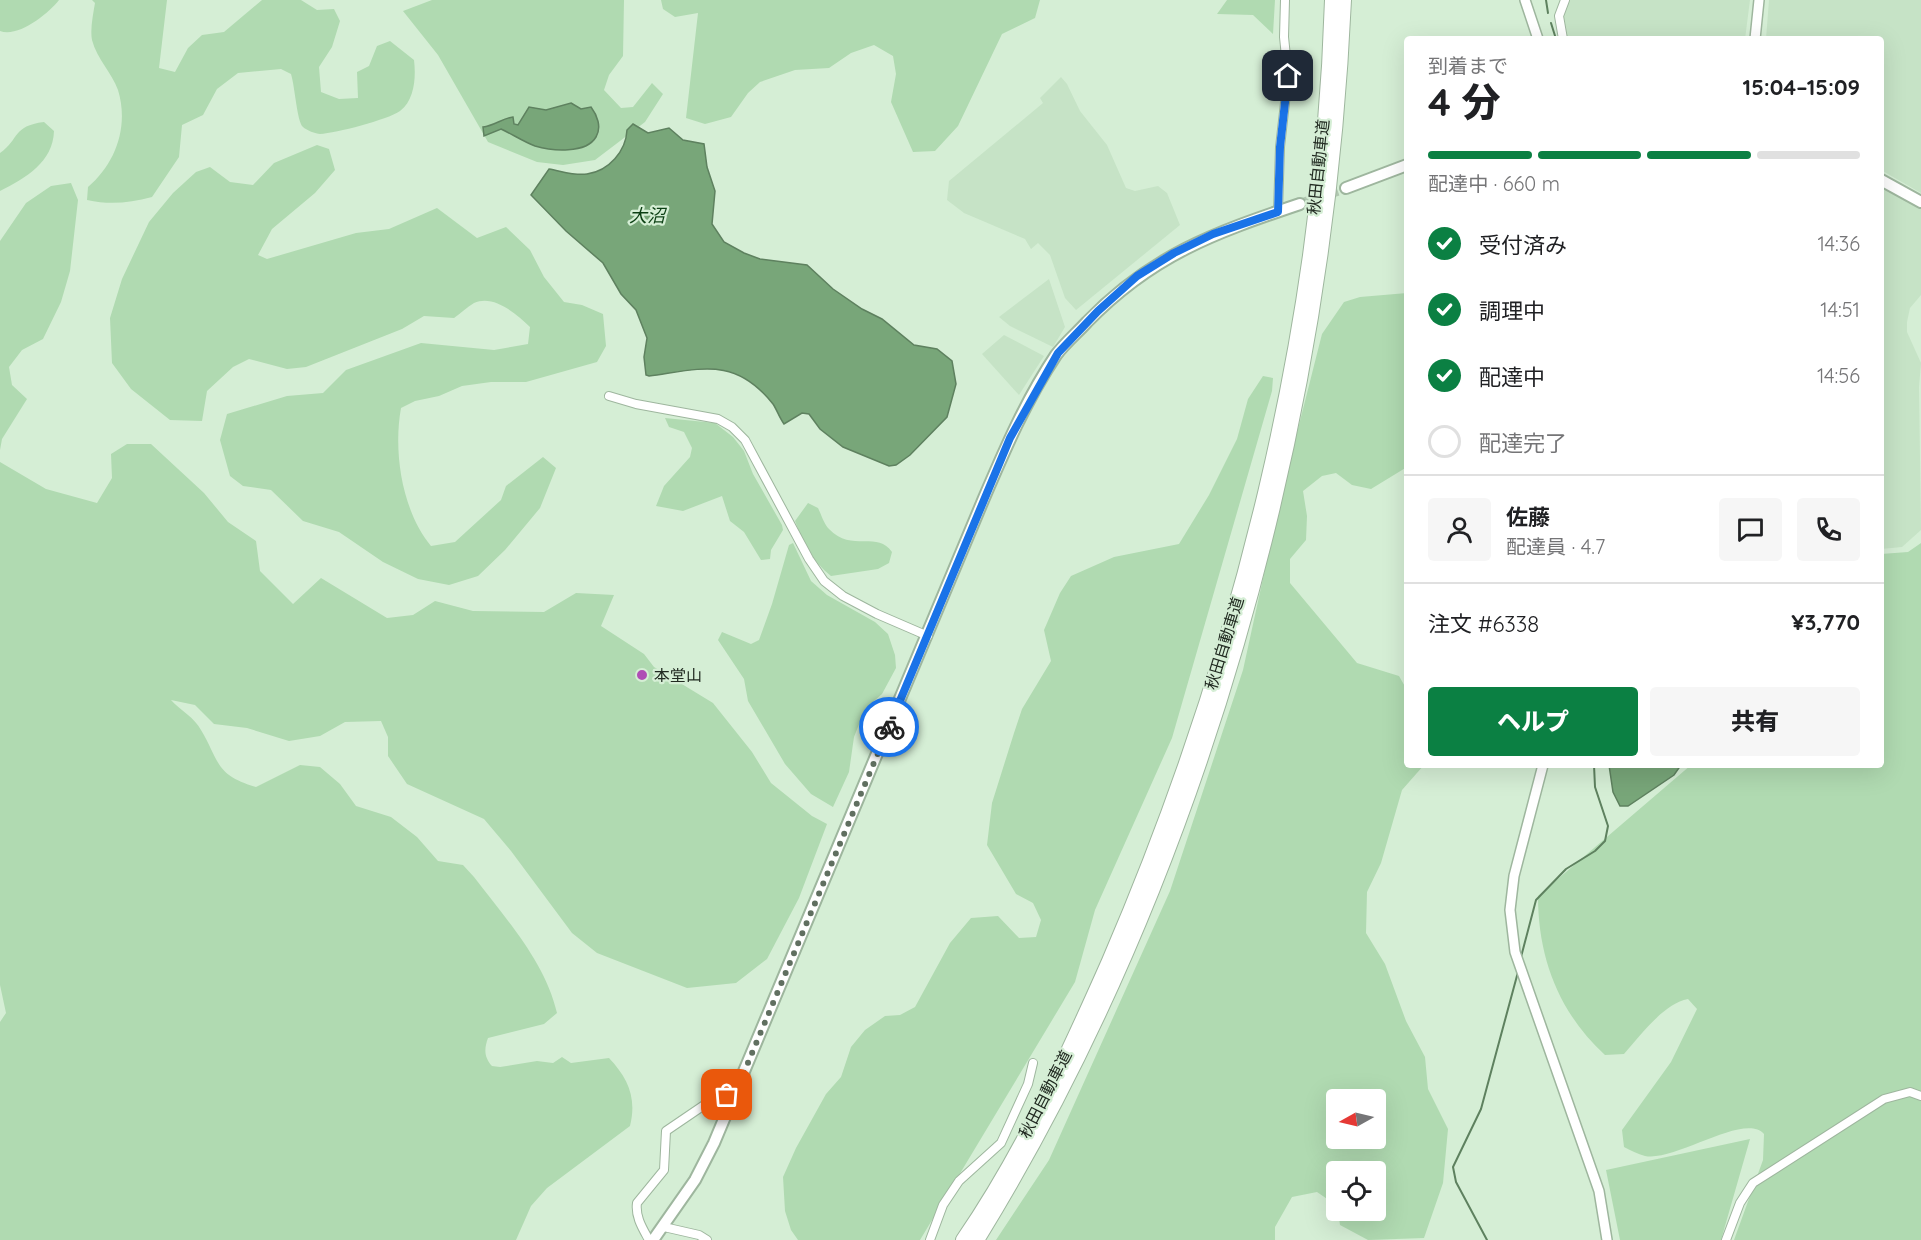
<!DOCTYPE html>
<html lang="ja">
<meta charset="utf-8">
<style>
:root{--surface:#fff;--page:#f6f6f6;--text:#202124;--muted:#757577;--line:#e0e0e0;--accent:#0b8043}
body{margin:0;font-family:Quicksand,"Noto Sans JP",sans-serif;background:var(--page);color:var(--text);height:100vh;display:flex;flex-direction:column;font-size:22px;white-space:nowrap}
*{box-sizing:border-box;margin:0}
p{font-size:20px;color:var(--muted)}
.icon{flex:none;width:33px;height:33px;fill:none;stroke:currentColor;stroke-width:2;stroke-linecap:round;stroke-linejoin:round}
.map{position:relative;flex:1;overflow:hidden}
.side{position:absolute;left:1404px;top:36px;width:480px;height:732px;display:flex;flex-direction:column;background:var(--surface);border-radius:6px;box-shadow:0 6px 24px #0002}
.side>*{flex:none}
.needle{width:39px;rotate:262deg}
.controls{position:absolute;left:1326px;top:1089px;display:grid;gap:12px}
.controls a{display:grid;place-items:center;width:60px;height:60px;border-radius:6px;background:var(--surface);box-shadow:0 6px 24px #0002;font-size:30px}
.pin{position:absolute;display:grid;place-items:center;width:51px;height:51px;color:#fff;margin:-26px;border-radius:12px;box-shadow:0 3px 9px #0006}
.courier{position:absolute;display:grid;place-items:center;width:60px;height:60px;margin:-30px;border:4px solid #1a73e8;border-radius:50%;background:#fff;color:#222;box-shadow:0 2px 8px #0007}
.headline em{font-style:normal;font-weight:800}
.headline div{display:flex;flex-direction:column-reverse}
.headline{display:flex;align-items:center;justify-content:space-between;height:102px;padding:0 24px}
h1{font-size:39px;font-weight:800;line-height:45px}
.bar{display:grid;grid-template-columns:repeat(4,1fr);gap:9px 6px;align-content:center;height:72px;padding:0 24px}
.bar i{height:8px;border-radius:4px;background:var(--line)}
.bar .selected{background:var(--accent)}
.bar p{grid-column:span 4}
.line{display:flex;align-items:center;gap:15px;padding:0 24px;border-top:2px solid var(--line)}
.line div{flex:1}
.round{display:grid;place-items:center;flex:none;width:63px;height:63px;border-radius:6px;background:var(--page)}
ol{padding:0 24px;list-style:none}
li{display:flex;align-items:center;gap:18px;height:66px}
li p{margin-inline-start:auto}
li .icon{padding:6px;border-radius:50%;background:var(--accent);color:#fff;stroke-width:4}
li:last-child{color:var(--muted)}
li i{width:33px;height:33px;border:3px solid var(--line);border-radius:50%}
.primary-button{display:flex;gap:12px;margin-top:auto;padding:12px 24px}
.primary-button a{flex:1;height:69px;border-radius:6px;background:var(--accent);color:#fff;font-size:24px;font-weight:800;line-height:69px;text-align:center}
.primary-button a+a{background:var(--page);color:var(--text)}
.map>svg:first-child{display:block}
</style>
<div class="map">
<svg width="1921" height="1240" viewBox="0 0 1921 1240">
<rect width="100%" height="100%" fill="#d5eed5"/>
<!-- built -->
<path fill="#c6e3c6" d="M1568 0H1750L1745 39H1566L1562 18Z
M1769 0H1921V193L1881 170V39H1766Z
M1061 77 1067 84 1080 111 1107 145 1126 188 1135 191 1158 186 1167 193 1180 225 1076 310 1065 298 1050 255 1038 243 1031 249 1025 239 964 213 947 200 949 181 1043 103 1040 98Z
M1881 187 1921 208V295L1910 308 1907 322V332L1921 363 1919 387 1921 530 1902 547 1881 549Z
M1049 279 1065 327 1053 347 1010 326 999 317Z
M1004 335 1044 356 1019 395 982 354Z"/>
<!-- green -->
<path fill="#b0dab1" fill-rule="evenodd" d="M0 0H59C48 14 18 38 0 31Z
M92 0H167L159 68 175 72 188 48 202 35 224 32 262 0H301L317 10 334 9 340 21 332 47 319 67 321 92 339 99 358 98 357 72 369 66 377 46 390 41 414 60C416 76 415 100 400 111 387 120 336 133 320 134 316 134 306 130 303 127 297 122 295 87 291 74L281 69 238 73 217 89 203 115 182 125 179 157 152 197C129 203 110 205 87 200L88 187C116 163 129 126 118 90 112 73 97 59 92 40 90 29 93 15 95 3Z
M432 0H624L623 56 609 75 604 90 621 108 633 107 652 83 663 94 645 122 595 160 563 165 537 162 488 142 438 55 403 11Z
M661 0H1040L1035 18 1002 34 958 126 935 151 913 152 891 102 896 74 893 56 874 45 851 53 829 68 795 70 760 82 748 93 731 117 705 124 686 118 698 13 675 17 663 9Z
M1227 0H1275L1273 34 1253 15 1217 14Z
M44 122 54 131C53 162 26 178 0 191V153C20 139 12 126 44 122Z
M317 145 329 149 335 170 315 193 272 229 258 255 267 259 356 233 389 229 437 208 477 238 506 227 530 250 544 277 564 302 582 305 603 314 606 346 597 362 526 382H491L462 386 439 396 415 401 401 408C393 452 402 511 431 546L455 542 501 500 506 486 543 457 556 468 540 508 505 550 478 576 449 585 418 579 383 562 339 532 303 521 271 490 243 486 230 476 220 440 227 414 287 396 323 393 346 370 421 343 494 350 528 344 530 327C516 314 494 294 474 303 467 307 460 314 454 318L424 316 402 329 306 367 287 369 249 359 233 367 207 391 202 421 170 420 131 389 112 363 110 318 122 279 149 222 173 193 196 172 210 167 230 182 253 185 274 163Z
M71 183 78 200 70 271 61 302 43 339 22 350 9 367 12 385 27 399 2 439 0 450V241L26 203 51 186Z
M1407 293V467L1371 489 1352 485 1336 473 1322 476 1303 491 1307 516 1306 540 1290 559V583L1357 663 1399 676 1407 690V765H1424L1402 790 1381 863 1367 892 1366 933 1385 964 1406 1021 1425 1057 1428 1089 1448 1129 1443 1183 1424 1238 1368 1240 1340 1225 1338 1211 1376 1210V1172H1336V1205L1317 1192 1292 1197 1275 1227V1240H996L1049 1160 1170 891 1243 670 1281 496 1322 334 1344 302 1360 297ZM1336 1100H1376V1138H1336Z
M1263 376 1273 378 1272 391 1172 738 1095 910 1075 982 920 1240H798L791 1230 785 1211 783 1177 796 1148 826 1094 841 1077 851 1047 865 1030 885 1016 900 1015 915 1007 950 943 971 918 998 916 1019 938 1036 937 1041 920 1033 903 1016 894 987 845 992 803 1014 733 1022 709 1051 661 1044 630 1060 593 1071 576 1114 557 1179 544 1209 495 1237 439 1248 399Z
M665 418 715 423 733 437 744 451 753 474 782 525 783 530 771 550 770 559 761 560 744 532 730 521 722 496 683 511 656 506 664 486 690 457 692 448 684 432 669 427Z
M127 444H151L204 493 228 522 256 541 260 571 293 604 321 578 387 618 413 615 435 601 473 611 544 612 576 593 614 595 601 626 644 654 654 667 713 703 752 752 771 783 812 816 827 824 799 898 767 959 736 983 687 988 597 953 572 933 511 851 484 819 407 784 388 756V737L381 721 345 722 320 736 289 741 247 728 214 724 195 705 171 700C180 710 195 718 201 730 220 762 215 775 256 787L300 765 320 767 340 784 356 806 391 817 417 837 438 861 463 865 474 877C505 918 545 961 557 1013L544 1024 488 1038C484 1049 484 1057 492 1066L500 1067 537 1061 553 1063 562 1057 571 1063 609 1058C628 1078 637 1098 630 1126L547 1188 531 1206 516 1240H0V1022L6 1013 0 985V462L46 489 97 503 112 478 111 454Z
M808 503 818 508C821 514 824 524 829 529 852 553 877 530 892 552L889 563 878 569 831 576C813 562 803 542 795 521Z
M793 543 811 581 827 595 875 622 888 634 895 655 896 668 882 694 865 709 854 737 849 772 833 807 811 794 785 764 748 701 744 679 718 640 722 632 751 644 759 640 772 604 789 545Z
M1921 543V1240H1734L1763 1160 1764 1134C1744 1112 1676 1162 1645 1156 1638 1154 1630 1150 1624 1147L1622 1130 1671 1062 1697 1009 1688 999C1663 1004 1640 1036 1624 1054L1605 1055C1559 1013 1538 958 1538 896L1691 765H1881V554L1908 552Z
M1750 1139 1721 1240H1620L1606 1170Z"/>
<!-- water -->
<path fill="#78a679" stroke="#5e815f" stroke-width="1.5" d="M571 103 581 109 591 107C597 115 602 127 596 137 586 154 552 151 535 146 524 142 512 134 501 129L484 136 483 127C494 126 503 118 513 117L514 124 518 125 529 107 546 110Z
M633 124 648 133 669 128 683 140 704 144 707 167 715 191 712 224 724 242 744 253 760 259 807 265 833 289 862 309 882 319 914 345 937 349 952 361 956 384 947 417 910 455 896 465 889 466 843 447 820 429 809 414 802 413 784 424C779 417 777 410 773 404 735 356 701 369 649 376L646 375 644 357 647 338 636 310 621 294 603 263 566 231 531 195 549 169C561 171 575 176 587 174 609 171 626 151 627 130Z
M1609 765H1681L1674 775 1628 806H1620L1613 792Z"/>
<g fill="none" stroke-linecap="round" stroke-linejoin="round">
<!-- stream -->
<path stroke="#5e815f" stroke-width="2" d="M1546 0 1548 13
M1551 23 1556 39
M1521 957 1536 900 1566 869 1595 851 1605 841 1608 826 1595 787 1594 765
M1487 1240 1456 1182 1453 1167 1481 1109 1518 972"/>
<!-- secondary-tunnel -->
<path stroke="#b1c7b1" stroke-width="10" stroke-dasharray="10 5" stroke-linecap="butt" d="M1300 204 1346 188"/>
<!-- minor casing -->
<g stroke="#9eb69e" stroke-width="10">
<path id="minor" d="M1563 39 1559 16 1565 0
M1278 212 1280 147 1288 76 1284 37 1285 0
M609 396 636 404 718 419 732 427 745 440 809 559 824 581 843 596 877 614 928 636
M664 1227 699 1235 707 1240
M649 1240C643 1229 635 1217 637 1203L664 1170 666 1131 716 1097 734 1096
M930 1240 943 1205 959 1181 1001 1143 1028 1084 1033 1063
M1726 1240 1740 1203 1753 1183 1884 1099 1910 1092 1921 1096"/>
</g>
<!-- tertiary casing -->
<g stroke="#9eb69e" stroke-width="12">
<path id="tertiary" d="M1525 0 1538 39
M1755 39 1759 0
M1543 765 1514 876 1510 910 1515 952 1599 1191 1607 1240"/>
</g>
<!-- secondary casing -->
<g stroke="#9eb69e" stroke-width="14">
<path id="secondary" d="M1881 180 1921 202
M1346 188 1407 165
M653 1240 695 1180 714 1143 984 498C1005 449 1026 400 1056 355 1065 343 1077 333 1087 322 1152 255 1214 233 1300 204"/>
</g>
<!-- motorway casing -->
<g stroke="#9eb69e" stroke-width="16">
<path id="motorway" d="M963 1240C1022 1154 1067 1056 1109 961 1239 660 1322 329 1332 0
M977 1240C1200 878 1325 424 1344 0"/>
</g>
<!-- minor -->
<use href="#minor" stroke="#fff" stroke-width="8"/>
<!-- tertiary -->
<use href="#tertiary" stroke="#fff" stroke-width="9"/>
<!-- secondary -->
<use href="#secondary" stroke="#fff" stroke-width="10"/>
<!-- motorway -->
<use href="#motorway" stroke="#fff" stroke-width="14"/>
</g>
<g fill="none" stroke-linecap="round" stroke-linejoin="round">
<!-- done -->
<path stroke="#606f60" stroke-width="6" stroke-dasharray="0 10.8" d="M727 1095 734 1096 889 727"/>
<!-- route -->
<path stroke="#1a73e8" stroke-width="8" d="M889 727 1010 438 1058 353 1098 311 1137 276 1174 253 1213 234 1278 212 1280 147 1288 76"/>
</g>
<!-- markers -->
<circle fill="#af4eb5" stroke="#d5eed5" stroke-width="2" cx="642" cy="675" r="6"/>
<g text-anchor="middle" stroke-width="4.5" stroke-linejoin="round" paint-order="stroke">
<!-- street labels -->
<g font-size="16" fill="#212a21" stroke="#d5eed5">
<text transform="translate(1318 167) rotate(-84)" y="6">秋田自動車道</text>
<text transform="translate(1224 643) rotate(-73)" y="6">秋田自動車道</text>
<text transform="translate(1045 1094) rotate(-63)" y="6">秋田自動車道</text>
</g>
<!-- poi labels -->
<g font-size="16" fill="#212a21" stroke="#d5eed5" text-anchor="start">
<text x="654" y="681">本堂山</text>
</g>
<!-- water labels -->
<g font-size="18" font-style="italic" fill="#0b3f13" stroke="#d5eed5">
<text x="647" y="222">大沼</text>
</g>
</g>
</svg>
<div class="controls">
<a><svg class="needle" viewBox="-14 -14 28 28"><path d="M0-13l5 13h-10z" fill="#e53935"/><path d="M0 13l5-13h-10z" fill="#757577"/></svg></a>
<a><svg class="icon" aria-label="locate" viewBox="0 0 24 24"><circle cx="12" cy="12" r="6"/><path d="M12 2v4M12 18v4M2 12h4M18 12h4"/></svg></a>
</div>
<div class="pin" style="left:727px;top:1095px;background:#ea580c"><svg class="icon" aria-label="bag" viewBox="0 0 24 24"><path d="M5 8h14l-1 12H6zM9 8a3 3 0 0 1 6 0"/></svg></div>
<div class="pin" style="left:1288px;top:76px;background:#1f2937"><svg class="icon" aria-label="home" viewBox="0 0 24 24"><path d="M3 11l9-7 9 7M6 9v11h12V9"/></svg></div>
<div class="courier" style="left:889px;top:727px"><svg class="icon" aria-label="bike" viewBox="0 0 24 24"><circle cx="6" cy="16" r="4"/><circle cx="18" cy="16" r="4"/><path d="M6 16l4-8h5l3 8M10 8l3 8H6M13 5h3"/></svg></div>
<section class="side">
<div class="headline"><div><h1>4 分</h1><p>到着まで</p></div><em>15:04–15:09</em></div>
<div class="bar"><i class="selected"></i><i class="selected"></i><i class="selected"></i><i></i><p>配達中 · 660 m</p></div>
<ol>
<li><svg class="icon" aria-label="check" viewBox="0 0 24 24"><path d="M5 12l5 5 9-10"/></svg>受付済み<p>14:36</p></li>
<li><svg class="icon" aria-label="check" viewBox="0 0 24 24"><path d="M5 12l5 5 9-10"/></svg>調理中<p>14:51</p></li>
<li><svg class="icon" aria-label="check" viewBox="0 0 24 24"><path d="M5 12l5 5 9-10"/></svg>配達中<p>14:56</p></li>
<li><i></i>配達完了</li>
</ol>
<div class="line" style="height:108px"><a class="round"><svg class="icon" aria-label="person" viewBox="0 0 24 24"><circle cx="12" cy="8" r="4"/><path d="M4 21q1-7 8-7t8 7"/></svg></a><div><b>佐藤</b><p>配達員 · 4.7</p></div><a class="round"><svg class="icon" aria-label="chat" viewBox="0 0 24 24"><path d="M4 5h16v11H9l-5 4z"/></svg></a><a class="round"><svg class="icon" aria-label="phone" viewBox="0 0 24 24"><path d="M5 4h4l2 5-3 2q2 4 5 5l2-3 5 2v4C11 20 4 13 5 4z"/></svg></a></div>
<div class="line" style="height:78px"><div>注文 #6338</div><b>¥3,770</b></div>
<div class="primary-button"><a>ヘルプ</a><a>共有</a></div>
</section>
</div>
